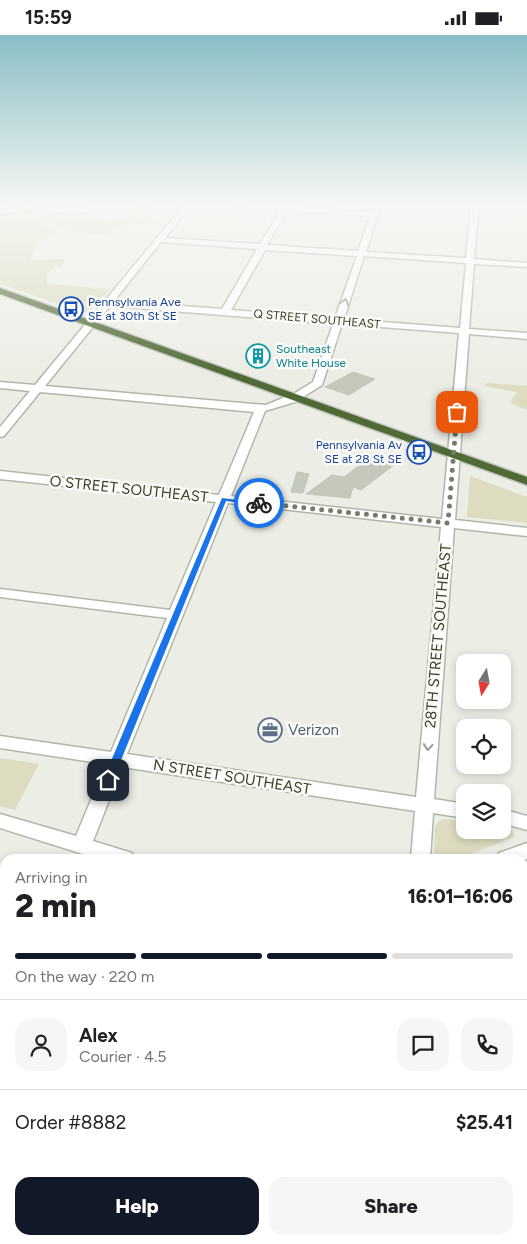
<!DOCTYPE html>
<meta charset="utf-8">
<style>
:root{--surface:#fff;--page:#f6f6f6;--text:#202124;--muted:#757577;--line:#e0e0e0;--accent:#111827}
body{margin:0;font-family:Figtree,sans-serif;background:var(--page);color:var(--text);height:100vh;display:flex;flex-direction:column;font-size:19px;white-space:nowrap}
*{box-sizing:border-box;margin:0}
p{font-size:16px;color:var(--muted)}
.icon{flex:none;width:28px;height:28px;fill:none;stroke:currentColor;stroke-width:2;stroke-linecap:round;stroke-linejoin:round}
.map{position:relative;flex:1;overflow:hidden}
.details{position:absolute;left:0px;top:819px;width:528px;height:391px;display:flex;flex-direction:column;background:var(--surface);border-radius:15px 15px 0 0;box-shadow:0 2px 8px #0003}
.details>*{flex:none}
.needle{width:32px;rotate:191deg}
.fabs{position:absolute;left:456px;top:619px;display:grid;gap:10px}
.fabs a{display:grid;place-items:center;width:55px;height:55px;border-radius:10px;background:var(--surface);box-shadow:0 2px 8px #0003;font-size:25px}
.pin{position:absolute;display:grid;place-items:center;width:42px;height:42px;color:#fff;margin:-21px;border-radius:10px;box-shadow:0 2px 8px #0006}
.courier{position:absolute;display:grid;place-items:center;width:50px;height:50px;margin:-25px;border:4px solid #1a73e8;border-radius:50%;background:#fff;color:#222;box-shadow:0 1px 6px #0007}
.headline em{font-style:normal;font-weight:800}
.headline div{display:flex;flex-direction:column-reverse}
.headline{display:flex;align-items:center;justify-content:space-between;height:85px;padding:0 15px}
h1{font-size:32px;font-weight:800;line-height:38px}
.bar{display:grid;grid-template-columns:repeat(4,1fr);gap:8px 5px;align-content:center;height:60px;padding:0 15px}
.bar i{height:6px;border-radius:4px;background:var(--line)}
.bar .current{background:var(--accent)}
.bar p{grid-column:span 4}
.line{display:flex;align-items:center;gap:12px;padding:0 15px;border-top:1px solid var(--line)}
.line div{flex:1}
.round{display:grid;place-items:center;flex:none;width:52px;height:52px;border-radius:15px;background:var(--page)}
.action{display:flex;gap:10px;margin-top:auto;padding:10px 15px}
.action a{flex:1;height:58px;border-radius:15px;background:var(--accent);color:#fff;font-size:20px;font-weight:800;line-height:58px;text-align:center}
.action a+a{background:var(--page);color:var(--text)}
.status{display:flex;justify-content:space-between;align-items:center;height:35px;padding:0 25px;background:var(--surface);direction:ltr}
.status svg{height:14px;fill:currentColor}
.map>svg:first-child{display:block}
</style>
<div class="status"><b>15:59</b><svg viewBox="0 0 49 12"><path d="M0 12V9h3v3zM5 12V6h3v6zM10 12V3h3v9zM15 12V0h3v12zM26 1h20v11H26zM47 4h2v5h-2z"/></svg></div>
<div class="map">
<svg width="527" height="1209" viewBox="0 0 527 1209">
<rect width="100%" height="100%" fill="#eceee6"/>
<!-- green -->
<path fill="#dddcc1" d="M155 169 150 175 159 177 143 178 138 183 160 185 168 180 163 186C142 192 125 182 107 200L144 202 73 199 49 185 41 192 53 196 45 206H38L30 225 65 224 62 232 54 231 47 240V249L110 254 91 275 82 277 0 249V186L8 179 25 176 61 180H83L104 187 135 181 129 177 139 170Z
M488 348 527 351V375L510 368 517 357 485 351V349Z
M470 441 527 462V488L467 482Z
M0 723 39 729 15 775 0 771Z
M445 784 465 786V795H502L503 792 512 795 514 802 458 824H434L435 791 439 786Z"/>
<!-- building -->
<path fill="#c5c9bc" stroke="#c3c7b9" d="M353 337 375 344 349 360 325 352Z
M376 418 398 427 361 455 353 452 350 463 306 459 332 440 344 442Z
M297 437 309 439 303 458 291 457Z"/>
<g fill="none" stroke-linecap="round" stroke-linejoin="round">
<!-- street casing -->
<g stroke="#b1b6a9" stroke-width="3">
<path id="street" d="M98 169H108C85 185 54 175 27 175 18 175 9 178 0 180V176C32 166 67 181 98 169Z
M185 169H192L165 203 260 209 280 175 213 169 282 171 290 169 289 171 372 177 374 169H381L366 217 466 223 471 169H479L474 224 527 228V232L474 229 469 294 527 298V304L469 299 455 485 527 493V501L454 493 434 764 465 769V783L433 778 430 824H411L415 776 122 732 93 806 132 818 134 824H99L0 793V779L76 801 106 729 0 713V701L111 717 167 583 0 562V554L170 575 216 467 0 444V436L219 460 254 377 40 357 4 401 0 402V392L30 356 0 353V347L35 350ZM287 176 370 181 358 216 267 210ZM161 207 257 214 222 274 114 266ZM265 215 357 221 335 283 231 275ZM364 221 466 228 460 293 344 284ZM110 271 333 289 313 347 295 358 266 370 45 351ZM342 289 459 298 442 484 231 461 265 376 295 367 322 350ZM228 468 441 492 416 762 127 719Z
M502 774 527 781V795L502 788Z
M522 837 527 839V856L522 855Z
M310 1205H339L341 1209H312Z"/>
</g>
<!-- secondary casing -->
<g stroke="#b0b6a2" stroke-width="3">
<path id="secondary" d="M527 808V824L522 826V824H497L499 818Z
M5 990V1012L0 1013V991Z"/>
</g>
<!-- highway casing -->
<g stroke="#c6c9c2" stroke-width="3">
<path id="highway" d="M0 253 527 442V450L0 259Z"/>
</g>
<!-- street -->
<use href="#street" fill="#fff" fill-rule="evenodd"/>
<!-- secondary -->
<use href="#secondary" fill="#fff" fill-rule="evenodd"/>
<!-- highway -->
<use href="#highway" fill="#4f6a34" fill-rule="evenodd"/>
</g>
<!-- one-way arrows -->
<defs><path id="oneway-chevron" d="M-2-3.5L2.5 0L-2 3.5" fill="none" stroke-width="1.6" stroke-linecap="round" stroke-linejoin="round" transform="scale(1.25)"/></defs>
<g stroke="#9a9f92">
<use href="#oneway-chevron" transform="translate(345 267) rotate(-72)"/>
<use href="#oneway-chevron" transform="translate(428 712) rotate(95)"/>
</g>
<!-- sky -->
<linearGradient id="sky" x2="0" y2="1"><stop stop-color="#89bec6"/><stop offset="0.5" stop-color="#f6f7f4"/><stop offset="1" stop-color="#f6f7f4" stop-opacity="0"/></linearGradient>
<rect width="527" height="339" fill="url(#sky)"/>
<!-- route -->
<path fill="#1a73e8" d="M222 463 262 468 259 470 226 466 113 745 111 748H104L103 745Z"/>
<g fill="none" stroke-linecap="round" stroke-linejoin="round">
<!-- done -->
<path stroke="#757c69" stroke-width="5" stroke-dasharray="0 9" d="M259 468 448 488 457 377"/>
</g>
<!-- icons -->
<defs>
<g id="bus-ring" transform="scale(1.25)"><circle r="9.5" fill="#fafaf7" stroke="#1a4fb4" stroke-width="1.5"/><path d="M-5-6H5V4H4V6H2V4H-2V6H-4V4H-5ZM-3.5-4V0h7V-4ZM-3.5 1.2v1.5H-2V1.2ZM2 1.2v1.5H3.5V1.2Z" fill="#1a4fb4"/></g>
<g id="building-ring" transform="scale(1.25)"><circle r="9.5" fill="#fafaf7" stroke="#0f9aa8" stroke-width="1.5"/><path d="M-4-6H4V6H1V3H-1V6H-4ZM-2.5-4.3h1.7v1.8h-1.7ZM.8-4.3h1.7v1.8H.8ZM-2.5-1h1.7V.8h-1.7ZM.8-1h1.7V.8H.8Z" fill="#0f9aa8"/></g>
<g id="office-ring" transform="scale(1.25)"><circle r="9.5" fill="#fafaf7" stroke="#5c6f8a" stroke-width="1.5"/><path d="M-6-3h4V-5.5h4V-3h4V5H-6ZM-1-4.5V-3h2v-1.5ZM-6 0V1H6V0Z" fill="#5c6f8a"/></g>
</defs>
<g fill-rule="evenodd">
<use href="#bus-ring" x="71" y="274"/>
<use href="#building-ring" x="258" y="321"/>
<use href="#bus-ring" x="419" y="417"/>
<use href="#office-ring" x="270" y="695"/>
</g>
<g text-anchor="middle" stroke-width="5" stroke-linejoin="round" paint-order="stroke">
<!-- far-transit labels -->
<g font-size="12" fill="#164399" stroke="#fafaf7" text-anchor="start">
<text x="88" y="271">Pennsylvania Ave<tspan x="88" dy="14">SE at 30th St SE</tspan></text>
<text x="402" y="414" text-anchor="end">Pennsylvania Av<tspan x="402" dy="14">SE at 28 St SE</tspan></text>
</g>
<!-- far-street labels -->
<g font-size="12" fill="#353f26" stroke="#fafaf7">
<text transform="translate(317 284) rotate(5)" y="4">Q STREET SOUTHEAST</text>
</g>
<!-- far-culture labels -->
<g font-size="12" fill="#0d838f" stroke="#fafaf7" text-anchor="start">
<text x="276" y="318">Southeast<tspan x="276" dy="14">White House</tspan></text>
</g>
<!-- street labels -->
<g font-size="15" fill="#353f26" stroke="#fafaf7">
<text transform="translate(129 454) rotate(6)" y="5">O STREET SOUTHEAST</text>
<text transform="translate(438 601) rotate(-85)" y="5">28TH STREET SOUTHEAST</text>
<text transform="translate(232 742) rotate(9)" y="5">N STREET SOUTHEAST</text>
</g>
<!-- service labels -->
<g font-size="15" fill="#4e5e75" stroke="#fafaf7" text-anchor="start">
<text x="288" y="700">Verizon</text>
</g>
</g>
</svg>
<div class="fabs">
<a><svg class="needle" viewBox="-14 -14 28 28"><path d="M0-13l5 13h-10z" fill="#e53935"/><path d="M0 13l5-13h-10z" fill="#757577"/></svg></a>
<a><svg class="icon" aria-label="locate" viewBox="0 0 24 24"><circle cx="12" cy="12" r="6"/><path d="M12 2v4M12 18v4M2 12h4M18 12h4"/></svg></a>
<a><svg class="icon" aria-label="layers" viewBox="0 0 24 24"><path d="M12 4l9 5-9 5-9-5zM3 14l9 5 9-5"/></svg></a>
</div>
<div class="pin" style="left:457px;top:377px;background:#ea580c"><svg class="icon" aria-label="bag" viewBox="0 0 24 24"><path d="M5 8h14l-1 12H6zM9 8a3 3 0 0 1 6 0"/></svg></div>
<div class="pin" style="left:108px;top:745px;background:#1f2937"><svg class="icon" aria-label="home" viewBox="0 0 24 24"><path d="M3 11l9-7 9 7M6 9v11h12V9"/></svg></div>
<div class="courier" style="left:259px;top:468px"><svg class="icon" aria-label="bike" viewBox="0 0 24 24"><circle cx="6" cy="16" r="4"/><circle cx="18" cy="16" r="4"/><path d="M6 16l4-8h5l3 8M10 8l3 8H6M13 5h3"/></svg></div>
<section class="details">
<div class="headline"><div><h1>2 min</h1><p>Arriving in</p></div><em>16:01–16:06</em></div>
<div class="bar"><i class="current"></i><i class="current"></i><i class="current"></i><i></i><p>On the way · 220 m</p></div>
<div class="line" style="height:90px"><a class="round"><svg class="icon" aria-label="person" viewBox="0 0 24 24"><circle cx="12" cy="8" r="4"/><path d="M4 21q1-7 8-7t8 7"/></svg></a><div><b>Alex</b><p>Courier · 4.5</p></div><a class="round"><svg class="icon" aria-label="chat" viewBox="0 0 24 24"><path d="M4 5h16v11H9l-5 4z"/></svg></a><a class="round"><svg class="icon" aria-label="phone" viewBox="0 0 24 24"><path d="M5 4h4l2 5-3 2q2 4 5 5l2-3 5 2v4C11 20 4 13 5 4z"/></svg></a></div>
<div class="line" style="height:65px"><div>Order #8882</div><b>$25.41</b></div>
<div class="action"><a>Help</a><a>Share</a></div>
</section>
</div>
